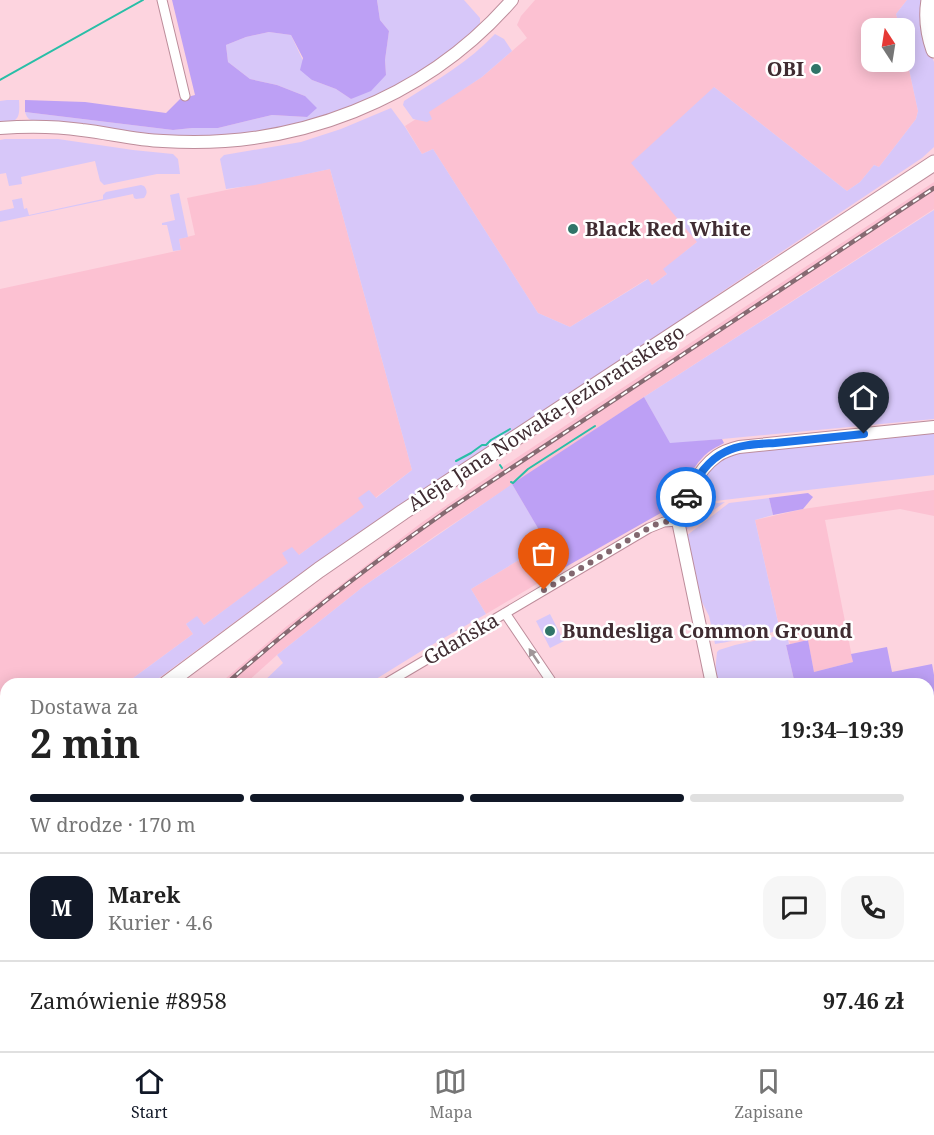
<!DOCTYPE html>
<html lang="pl">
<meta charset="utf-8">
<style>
:root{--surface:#fff;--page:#f6f6f6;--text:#222;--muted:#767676;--line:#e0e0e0;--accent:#111827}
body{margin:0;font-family:"Noto Serif",serif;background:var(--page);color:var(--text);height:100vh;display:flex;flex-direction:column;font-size:22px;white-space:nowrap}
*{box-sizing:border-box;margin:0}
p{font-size:20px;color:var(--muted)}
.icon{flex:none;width:33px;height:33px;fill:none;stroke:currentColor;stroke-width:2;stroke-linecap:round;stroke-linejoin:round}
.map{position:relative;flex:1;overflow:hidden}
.panel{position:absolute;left:0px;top:678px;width:934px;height:374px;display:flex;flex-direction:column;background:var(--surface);border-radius:18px 18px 0 0;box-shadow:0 3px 15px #0003}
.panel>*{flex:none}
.needle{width:39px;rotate:348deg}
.controls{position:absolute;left:861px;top:18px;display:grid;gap:12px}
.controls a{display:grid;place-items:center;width:54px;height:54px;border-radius:12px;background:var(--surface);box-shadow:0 3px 15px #0003;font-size:30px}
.pin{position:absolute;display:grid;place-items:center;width:51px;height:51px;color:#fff;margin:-62px -26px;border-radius:50% 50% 50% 0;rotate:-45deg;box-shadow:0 0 6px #0007}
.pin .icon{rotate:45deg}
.courier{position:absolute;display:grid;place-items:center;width:60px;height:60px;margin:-30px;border:4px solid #1a73e8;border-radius:50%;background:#fff;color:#222;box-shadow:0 2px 8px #0007}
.overview em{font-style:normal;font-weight:700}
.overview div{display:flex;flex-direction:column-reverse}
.overview{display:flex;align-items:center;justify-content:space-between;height:102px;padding:0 30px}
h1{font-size:39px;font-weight:700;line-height:45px}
.bar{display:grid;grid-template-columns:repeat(4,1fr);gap:9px 6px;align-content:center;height:72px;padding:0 30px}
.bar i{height:8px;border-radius:4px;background:var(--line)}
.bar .on{background:var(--accent)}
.bar p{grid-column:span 4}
.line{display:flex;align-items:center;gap:15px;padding:0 30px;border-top:2px solid var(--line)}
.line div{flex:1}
.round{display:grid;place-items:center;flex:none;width:63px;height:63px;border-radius:18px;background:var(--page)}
.tabs{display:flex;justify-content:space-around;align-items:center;height:84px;border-top:2px solid var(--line);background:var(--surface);font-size:16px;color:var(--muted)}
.tabs a{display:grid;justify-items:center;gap:3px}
.tabs .on{color:var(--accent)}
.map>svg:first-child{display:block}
</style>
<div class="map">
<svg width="934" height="1051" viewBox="0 0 934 1051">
<rect width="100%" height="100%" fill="#fdd4df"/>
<!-- built -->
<path fill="#fcc1d2" d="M535 0H907L896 14 900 28H872V62H904L905 51 918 111 916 119 879 167 874 165 860 182 847 191 714 87 697 242 664 269 667 274 652 285 647 279 570 327 538 313 433 149 422 154 405 126 482 77 527 38 517 25 521 16Z
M330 169 412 470 375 498 369 490 365 507 299 555 283 553 289 563 204 625 197 617 186 624 193 634 125 684H6V738L0 739V289L181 250 179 239 195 235 187 198Z
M934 182V209L644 397 435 536 364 586 277 655 245 684H219L287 626 421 523 501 468Z
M934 490V516L900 509 825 520 853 662 814 672 808 641 790 644 787 634 781 635 755 520 803 509Z
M547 543 562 569 486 614 471 589Z
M272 1046H424V1051H275Z
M434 1046H521L516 1051H434Z
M693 1046H836L807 1051H667Z"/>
<!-- green -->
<path fill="#d7c7f9" d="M377 0H464L480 18V23L478 29 452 50 393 89 335 114 255 134 170 138 36 122C30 120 27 119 25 112L173 130 192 128H218L272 115 307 117 305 96 277 85 250 79 228 62 226 45 246 37 269 32 291 35 312 80 336 89 351 99 386 75 385 60 389 31 380 20Z
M907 0H925V37L934 62V147L922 158 717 295 638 351 282 587 151 684H125L193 634 186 624 197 616 204 625 288 563 282 553 292 547 299 555 364 507 358 498 369 490 376 498 412 470 330 169 255 185 226 189 220 159 224 155 301 142 341 129 391 108 405 127 422 154 433 149 538 313 570 327 648 279 652 285 667 274 663 269 697 242 631 163 714 87 847 191 860 182 874 165 879 167 916 119 918 111 905 51 904 28H900L896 14Z
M495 34 504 39 512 51 482 77 429 112 432 119 427 122 413 119 403 105 404 101C435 81 469 62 495 34Z
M7 100H19C20 118 19 122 0 124V101Z
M5 139H58L133 150 173 154 178 159 180 174H157L104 185 100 181 95 161 21 177 22 184 9 186 6 173 0 174V140Z
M141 185 144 186C147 190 148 193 144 198L136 199 134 198 133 194 0 222V211L14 208 12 200 22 198 24 209 27 208 29 215 103 199V195L106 192Z
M179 193 188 237 179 239 181 250 173 251 167 225H162V223L175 220 170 195Z
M934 210V419L670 444 644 397Z
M934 433V475L698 503 696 500V491L713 467 720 461 739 453Z
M512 484 547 543 471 589 486 614 423 650 368 684H261L283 663 277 655 364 586Z
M769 498 773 515 755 520 778 622C777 625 778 629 775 631 770 634 723 643 715 644L709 616 699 596 686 536 729 503Z
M725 502 686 530V519L690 507Z
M550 614 564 641 550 648 536 621Z
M787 634 789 644 786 645 795 684H718L715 673 717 652 719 650 735 645Z
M6 821V892L0 899V825Z
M6 945V1046H131L130 1051H0V952Z"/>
<!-- forest -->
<path fill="#bda0f5" d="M172 0H377L380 20 389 31 385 60 386 75 371 91 351 99 336 89 312 80 300 70 303 58 291 35 269 32 246 37 226 45 228 62 250 79 277 85 305 96 317 108 307 117 272 115 218 128H192L173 130 25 112V100L85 102 166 113 180 99 195 95Z
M644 397 670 443 722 439 724 443C717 447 710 450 704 456 688 472 682 495 666 510L562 569 512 484Z
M808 493 813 497 803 509 773 515 769 498Z
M808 640 814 672 853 662 851 654 887 647 892 672 932 664 934 675V814L928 789V684H795L786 645Z"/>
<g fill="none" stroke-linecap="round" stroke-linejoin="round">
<!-- stream -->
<path stroke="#29bea7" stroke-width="2" d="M0 80 143 0
M456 461 471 453 482 445H486L491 440 510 429
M500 465 502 468
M511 482 513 483 528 469 595 426"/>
<!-- minor casing -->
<g stroke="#bd8d9b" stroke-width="11">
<path id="minor" d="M162 0 185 96
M505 613 553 684
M385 684 649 528 664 522 678 521
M928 827 934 854
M928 1028 934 1027
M223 1046 226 1051
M819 1051 847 1046"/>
</g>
<!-- tertiary casing -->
<g stroke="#bd8d9b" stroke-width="14">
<path id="tertiary" d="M0 128C27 126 54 126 82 130 109 133 135 140 163 141 294 150 425 100 512 0
M712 684 678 521C680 501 700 468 717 456 724 451 731 449 739 447L934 427
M788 1046 789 1051"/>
</g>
<!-- primary casing -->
<g stroke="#bd8d9b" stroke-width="17">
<path id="primary" d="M929 0C926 18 928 33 934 50
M166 684 319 570 403 512 934 163
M0 759 6 757
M0 805 6 801"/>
</g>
<!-- minor -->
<use href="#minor" stroke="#fff" stroke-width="9"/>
<!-- tertiary -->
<use href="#tertiary" stroke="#fff" stroke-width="12"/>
<!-- primary -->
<use href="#primary" stroke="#fff" stroke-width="15"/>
<!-- rail casing -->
<g stroke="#866a72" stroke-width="4.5">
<path id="rail" d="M226 684C297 621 371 564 448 510L934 188
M0 922 6 915"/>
</g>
<!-- rail -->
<use href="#rail" stroke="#fff" stroke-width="2" stroke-dasharray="7" stroke-linecap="butt"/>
</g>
<!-- one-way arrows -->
<defs><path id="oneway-solid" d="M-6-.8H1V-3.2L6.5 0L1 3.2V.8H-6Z" transform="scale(1.5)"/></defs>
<use fill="#a09698" href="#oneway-solid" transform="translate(534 656) rotate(-124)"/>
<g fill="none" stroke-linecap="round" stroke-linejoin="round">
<!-- done -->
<path stroke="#82676f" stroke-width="6" stroke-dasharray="0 10.8" d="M544 590 654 525 664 522 678 521 679 512 686 497"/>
<!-- route -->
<path stroke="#1a73e8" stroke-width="8" d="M686 497C696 480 706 461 725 452 740 444 759 444 775 443 805 440 834 437 864 434"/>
</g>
<!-- markers -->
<g fill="#307468" stroke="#fff" stroke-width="2">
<circle cx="816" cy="69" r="6"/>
<circle cx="573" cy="229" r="6"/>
<circle cx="550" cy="631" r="6"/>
</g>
<g text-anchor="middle" stroke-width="5" stroke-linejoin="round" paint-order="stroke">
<!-- poi labels -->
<g font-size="20" font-weight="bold" fill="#402c32" stroke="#fff" text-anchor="start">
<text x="804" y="76" text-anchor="end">OBI</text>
<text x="585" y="236">Black Red White</text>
<text x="562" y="638">Bundesliga Common Ground</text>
</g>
<!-- street labels -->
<g font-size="20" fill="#402c32" stroke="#fff">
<text transform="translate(546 418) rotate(-33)" y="7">Aleja Jana Nowaka-Jeziorańskiego</text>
<text transform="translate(461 639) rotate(-30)" y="7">Gdańska</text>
</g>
</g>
</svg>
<div class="controls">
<a><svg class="needle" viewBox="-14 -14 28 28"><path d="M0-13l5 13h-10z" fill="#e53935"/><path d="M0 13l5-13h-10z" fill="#767676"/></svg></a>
</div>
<div class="pin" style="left:544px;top:590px;background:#ea580c"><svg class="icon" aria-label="bag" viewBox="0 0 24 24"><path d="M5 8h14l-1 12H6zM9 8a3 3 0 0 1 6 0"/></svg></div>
<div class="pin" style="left:864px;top:434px;background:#1f2937"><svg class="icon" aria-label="home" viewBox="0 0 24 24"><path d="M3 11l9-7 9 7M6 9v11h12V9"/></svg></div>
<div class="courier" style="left:686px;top:497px"><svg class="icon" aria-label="car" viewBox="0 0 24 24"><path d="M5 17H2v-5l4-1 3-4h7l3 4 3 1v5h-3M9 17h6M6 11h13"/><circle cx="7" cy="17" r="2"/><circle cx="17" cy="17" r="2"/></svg></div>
<section class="panel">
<div class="overview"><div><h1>2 min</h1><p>Dostawa za</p></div><em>19:34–19:39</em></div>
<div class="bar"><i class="on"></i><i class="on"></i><i class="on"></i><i></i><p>W drodze · 170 m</p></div>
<div class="line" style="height:108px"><b class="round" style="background:var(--accent);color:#fff">M</b><div><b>Marek</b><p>Kurier · 4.6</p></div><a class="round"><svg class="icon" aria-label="chat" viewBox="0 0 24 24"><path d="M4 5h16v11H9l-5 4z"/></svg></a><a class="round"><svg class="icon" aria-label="phone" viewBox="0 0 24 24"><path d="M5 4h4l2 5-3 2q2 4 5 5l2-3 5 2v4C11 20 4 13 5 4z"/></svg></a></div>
<div class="line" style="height:78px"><div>Zamówienie #8958</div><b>97.46 zł</b></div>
</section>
</div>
<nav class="tabs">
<a class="on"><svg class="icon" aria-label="home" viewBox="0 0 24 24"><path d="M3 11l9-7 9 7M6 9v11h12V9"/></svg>Start</a>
<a><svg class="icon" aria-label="map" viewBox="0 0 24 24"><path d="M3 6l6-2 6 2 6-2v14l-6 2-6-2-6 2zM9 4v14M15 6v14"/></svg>Mapa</a>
<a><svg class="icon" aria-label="saved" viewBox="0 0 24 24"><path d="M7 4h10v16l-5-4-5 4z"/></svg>Zapisane</a>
</nav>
